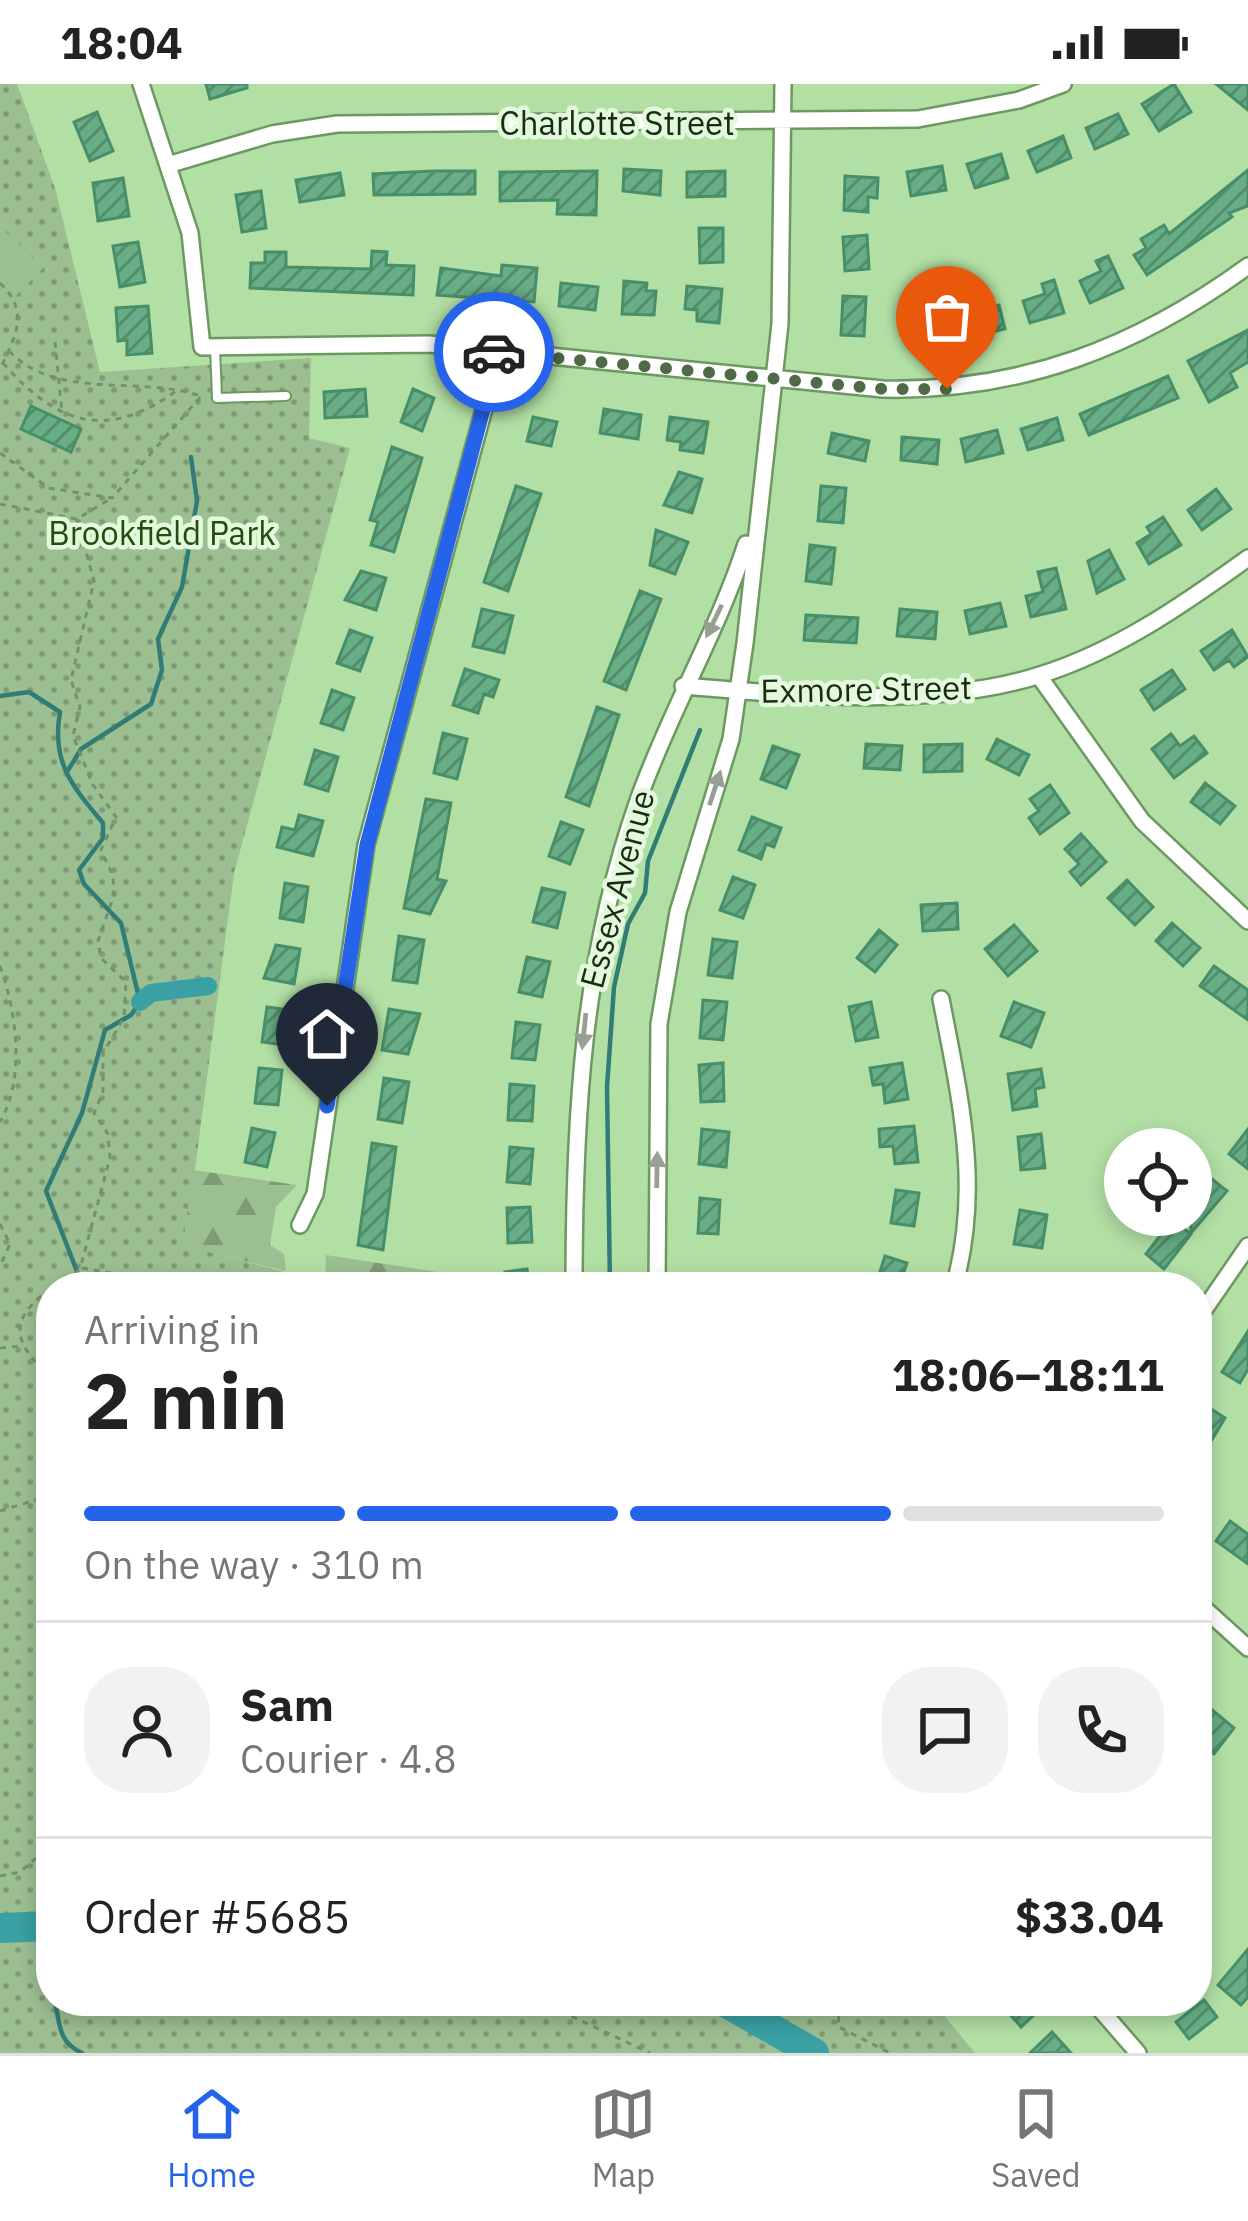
<!DOCTYPE html>
<meta charset="utf-8">
<style>
:root{--surface:#fff;--page:#f2f2f2;--text:#222;--muted:#767676;--line:#e0e0e0;--accent:#2563eb}
body{margin:0;font-family:"IBM Plex Sans",sans-serif;background:var(--page);color:var(--text);height:100vh;display:flex;flex-direction:column;font-size:45px;white-space:nowrap}
*{box-sizing:border-box;margin:0}
p{font-size:39px;color:var(--muted)}
.icon{flex:none;width:66px;height:66px;fill:none;stroke:currentColor;stroke-width:2;stroke-linecap:round;stroke-linejoin:round}
.map{position:relative;flex:1;overflow:hidden}
.sheet{position:absolute;left:36px;top:1188px;width:1176px;height:744px;display:flex;flex-direction:column;background:var(--surface);border-radius:48px;box-shadow:0 6px 18px #0003}
.sheet>*{flex:none}
.fabs{position:absolute;left:1104px;top:1044px;display:grid;gap:24px}
.fabs a{display:grid;place-items:center;width:108px;height:108px;border-radius:50%;background:var(--surface);box-shadow:0 6px 18px #0003;font-size:60px}
.pin{position:absolute;display:grid;place-items:center;width:102px;height:102px;color:#fff;margin:-123px -51px;border-radius:50% 50% 50% 0;rotate:-45deg;box-shadow:0 0 12px #0007}
.pin .icon{rotate:45deg}
.courier{position:absolute;display:grid;place-items:center;width:120px;height:120px;margin:-60px;border:9px solid #2563eb;border-radius:50%;background:#fff;color:#222;box-shadow:0 3px 15px #0007}
.headline em{font-style:normal;font-weight:800}
.headline div{display:flex;flex-direction:column-reverse}
.headline{display:flex;align-items:center;justify-content:space-between;height:204px;padding:0 48px}
h1{font-size:78px;font-weight:800;line-height:90px}
.bar{display:grid;grid-template-columns:repeat(4,1fr);gap:18px 12px;align-content:center;height:144px;padding:0 48px}
.bar i{height:15px;border-radius:9px;background:var(--line)}
.bar .active{background:var(--accent)}
.bar p{grid-column:span 4}
.line{display:flex;align-items:center;gap:30px;padding:0 48px;border-top:3px solid var(--line)}
.line div{flex:1}
.round{display:grid;place-items:center;flex:none;width:126px;height:126px;border-radius:48px;background:var(--page)}
.status{display:flex;justify-content:space-between;align-items:center;height:84px;padding:0 60px;background:var(--surface);direction:ltr}
.status svg{height:33px;fill:currentColor}
.dock{display:flex;justify-content:space-around;align-items:center;height:168px;border-top:3px solid var(--line);background:var(--surface);font-size:33px;color:var(--muted)}
.dock a{display:grid;justify-items:center;gap:6px}
.dock .active{color:var(--accent)}
.map>svg:first-child{display:block}
</style>
<div class="status"><b>18:04</b><svg viewBox="0 0 49 12"><path d="M0 12V9h3v3zM5 12V6h3v6zM10 12V3h3v9zM15 12V0h3v12zM26 1h20v11H26zM47 4h2v5h-2z"/></svg></div>
<div class="map">
<svg width="1248" height="1969" viewBox="0 0 1248 1969">
<defs>
<pattern id="green-dots" width="8" height="8" patternUnits="userSpaceOnUse" patternTransform="scale(3)"><rect width="8" height="8" fill="#9cbf92"/><path d="M2 2h.1M6 6h.1" fill="none" stroke="#7e9b76" stroke-width="1.8" stroke-linecap="round"/></pattern>
<pattern id="forest-firs" width="22" height="20" patternUnits="userSpaceOnUse" patternTransform="scale(3)"><rect width="22" height="20" fill="#9cbf92"/><path d="M5 1l3.5 6h-7zM16 11l3.5 6h-7z" fill="#7e9b76"/></pattern>
<pattern id="building-hatch" width="6" height="6" patternUnits="userSpaceOnUse" patternTransform="scale(3)"><rect width="6" height="6" fill="#67ad86"/><path d="M-1 1l2-2M0 6l6-6M5 7l2-2" fill="none" stroke="#548d6c"/></pattern>
</defs>
<rect width="100%" height="100%" fill="#b2dfa4"/>
<!-- green -->
<path fill="url(#green-dots)" d="M0 0H17L55 104 100 288 311 274 309 354 350 364 234 789 185 1161 339 1203H51V1917H932L975 1969H0Z"/>
<!-- forest -->
<path fill="url(#forest-firs)" d="M193 1086 297 1101 276 1123 270 1161 284 1170 286 1187 183 1162Z
M326 1171 437 1188 436 1203 325 1201Z"/>
<!-- pitch -->
<path fill="#9cbf92" d="M0 142 43 184 15 213 0 199Z"/>
<g fill="none" stroke-linecap="round" stroke-linejoin="round">
<!-- stream -->
<path stroke="#307d78" stroke-width="4.5" d="M0 612 29 608 60 628C51 679 73 703 103 739V754L79 786 84 800 121 839 140 918 131 931 105 946 82 1029 46 1107 83 1203
M67 688 81 665 151 620 162 586 158 555 182 503 197 417 191 373
M610 1203 607 1003 614 903 628 840 645 809 648 777 700 646
M51 1873V1901
M55 1917C60 1941 58 1958 82 1969
M728 1917 731 1922"/>
<!-- canal -->
<path stroke="#39a0a3" stroke-width="18" d="M140 918 151 909 208 902"/>
<!-- river -->
<path stroke="#39a0a3" stroke-width="30" d="M0 1844 51 1842
M723 1917 814 1969"/>
</g>
<!-- building -->
<path fill="url(#building-hatch)" stroke="#488f69" stroke-width="3" d="M206 0H247V4L210 15Z
M1174 0 1191 28 1159 47 1142 20Z
M1216 0H1248V26Z
M97 28 113 67 90 77 74 38Z
M1118 30 1128 50 1095 65 1086 44Z
M1063 52 1071 74 1037 88 1028 67Z
M1001 70 1008 94 975 104 967 80Z
M942 82 946 106 911 112 907 88Z
M624 85 661 87 660 111 623 107Z
M1248 86V122L1229 129 1232 133 1147 191 1134 171 1146 164 1141 155 1164 141 1169 150Z
M433 87H475V110L374 111 373 90Z
M597 87 596 131 557 130 558 116 500 117V88Z
M725 87V112L687 113V88Z
M340 89 344 111 300 118 296 96Z
M845 92 878 94 877 114 868 113V128L844 126Z
M123 94 129 132 98 137 93 99Z
M261 107 266 144 242 148 236 111Z
M699 144H723V178L700 179Z
M867 151 869 185 845 187 843 153Z
M138 158 145 198 120 203 113 162Z
M372 167 387 168 386 181 414 182 413 211 250 204 251 179H265V168H286V183L371 185Z
M1108 172 1123 204 1090 219 1080 197 1101 187 1096 177Z
M502 181 537 184 534 218 437 211 441 184 501 192Z
M1054 196 1064 229 1030 239 1023 217 1045 210 1042 200Z
M624 197 647 199 646 207H656L654 231 622 230Z
M561 199 598 203 595 226 559 222Z
M687 202 722 205 719 239 697 237V226L685 225Z
M843 212 866 213 864 252 841 251Z
M941 221 942 253 904 255V232H922V222Z
M999 221 1005 245 969 254 963 231Z
M148 222 152 269 127 271V256L118 257 116 224Z
M1248 246V278L1230 289 1237 303 1209 318 1188 277Z
M1168 292 1178 314 1089 351 1080 330Z
M365 305 367 332 325 334 324 308Z
M413 305 434 314 422 347 401 338Z
M31 322 81 345 71 368 21 345Z
M604 325 641 331 638 355 600 349Z
M533 333 557 338 551 362 527 357Z
M670 333 708 338 703 369 680 366 681 358 667 356Z
M1057 334 1063 356 1028 366 1021 345Z
M997 346 1003 369 966 378 961 355Z
M832 349 869 357 865 377 828 369Z
M902 353 939 356 937 380 901 376Z
M392 363 422 374 394 468 371 461 378 438 370 436Z
M679 388 702 395 692 429 664 421Z
M516 402 541 410 508 507 484 498Z
M821 402 846 404 843 439 818 437Z
M1216 405 1231 425 1202 446 1188 426Z
M1163 433 1181 461 1149 480 1137 459 1151 450 1147 443Z
M656 446 688 458 675 490 650 481Z
M810 461 835 464 831 500 806 497Z
M1109 466 1124 495 1097 509 1088 477Z
M1056 484 1066 525 1031 533 1026 512 1043 508 1038 488Z
M361 487 386 494 376 526 345 516Z
M640 507 661 515 626 606 604 597Z
M1000 519 1006 542 970 550 965 527Z
M482 525 513 532 504 569 473 562Z
M900 525 937 528 935 555 897 552Z
M806 531 858 534 856 559 804 556Z
M350 546 372 554 360 587 337 579Z
M1232 546 1248 573 1234 583 1229 576 1214 586 1201 567Z
M465 585 499 596 493 613 484 610 478 629 453 621Z
M1172 586 1185 605 1154 626 1141 606Z
M332 606 354 614 343 646 321 639Z
M597 623 619 631 589 722 566 713Z
M443 649 467 655 457 695 434 689Z
M1171 650 1180 662 1194 652 1207 669 1174 694 1152 665Z
M997 655 1029 671 1019 691 987 675Z
M866 660 902 662 900 686 864 684Z
M962 660V687L924 688V661Z
M773 662 799 671 786 704 761 695Z
M315 666 338 673 328 707 305 700Z
M1205 699 1235 722 1220 740 1191 718Z
M1050 701 1069 729 1040 750 1029 734 1039 727 1030 715Z
M426 715 451 719 437 795 446 797 430 830 404 824Z
M299 731 323 737 313 772 277 763 282 743 295 746Z
M752 733 781 744 774 763 766 760 761 775 739 766Z
M561 738 583 746 570 780 549 772Z
M1081 750 1106 778 1081 801 1070 788 1079 780 1065 765Z
M733 793 755 801 743 834 720 826Z
M1127 796 1153 823 1135 841 1108 814Z
M285 799 308 803 303 838 280 834Z
M542 804 565 809 557 844 533 838Z
M957 819 958 845 923 847 921 821Z
M1172 839 1200 864 1183 882 1156 857Z
M1014 841 1037 867 1008 892 985 865Z
M879 846 897 861 875 888 857 874Z
M399 852 424 856 417 899 393 896Z
M713 855 737 858 732 894 708 891Z
M276 861 300 865 294 900 264 894Z
M527 873 550 878 542 913 519 908Z
M1214 882 1248 906V936L1200 902Z
M703 916 727 918 723 956 700 954Z
M871 918 878 953 856 957 849 923Z
M1014 918 1044 929 1031 963 1001 952Z
M267 923 290 926 285 961 262 958Z
M389 925 420 930 408 970 382 966Z
M516 938 540 941 535 976 512 974Z
M723 979 724 1017 701 1018 699 981Z
M902 979 908 1015 885 1019 883 1000 873 1001 870 984Z
M259 984 282 986 278 1021 255 1019Z
M1041 985 1044 1003 1035 1005 1037 1022 1013 1026 1008 990Z
M384 994 409 998 402 1039 378 1035Z
M510 1000 534 1002 532 1037 508 1036Z
M914 1042 918 1078 895 1080 893 1062 880 1063 879 1045Z
M252 1044 275 1049 267 1083 245 1078Z
M702 1045 729 1048 726 1083 699 1080Z
M1248 1045V1085L1229 1070Z
M1041 1050 1045 1084 1021 1086 1018 1053Z
M372 1059 396 1063 383 1166 358 1161Z
M510 1063 533 1065 530 1100 507 1098Z
M1203 1088 1227 1107 1191 1149V1103Z
M896 1106 919 1109 914 1142 891 1139Z
M700 1114 720 1116 718 1150 698 1149Z
M530 1123 532 1158 508 1159 507 1124Z
M1020 1126 1047 1131 1042 1164 1014 1160Z
M1172 1136 1191 1150 1164 1185 1146 1170Z
M885 1172 907 1179 899 1203H875Z
M527 1185 530 1203H507L505 1188Z
M1248 1247V1285L1240 1299 1222 1288Z
M1205 1321 1225 1334 1208 1362 1197 1356V1334Z
M1230 1437 1248 1450V1480L1216 1457Z
M1205 1620 1234 1644 1214 1670 1200 1659 1207 1650 1197 1642Z
M1248 1865V1913L1241 1921 1218 1901Z
M1204 1916 1217 1933 1189 1955 1176 1938Z
M998 1917H1027L1037 1928 1021 1943Z
M1052 1948 1071 1969H1030Z"/>
<g fill="none" stroke-linecap="round" stroke-linejoin="round">
<!-- lane casing -->
<g stroke="#6e9861" stroke-width="12">
<path id="lane" d="M215 264 217 314 286 312"/>
</g>
<!-- street casing -->
<g stroke="#6e9861" stroke-width="20">
<path id="street" d="M141 0 190 149 202 263 429 260 883 305C1021 308 1137 263 1248 182
M171 80 272 50 337 40 918 35 1019 16 1063 0
M1039 592 1142 737 1248 837
M683 602C792 611 935 625 1040 591 1117 567 1184 520 1248 474
M941 915C960 1014 982 1104 954 1203
M300 1141 315 1110 366 761 491 299 494 266
M574 1203C574 1035 582 874 639 714 670 627 718 547 746 460
M657 1203 659 940 678 828 731 655 745 559 780 240 783 0
M1197 1236 1248 1162
M1197 1518 1248 1564
M1093 1917 1138 1969"/>
</g>
<!-- path -->
<path stroke="#729368" stroke-width="3" stroke-dasharray="6 6" stroke-linecap="butt" d="M0 199C30 228 16 251 0 285
M55 258 62 328
M9 267C57 317 140 291 200 312
M3 279C58 342 108 357 179 305
M0 369 49 404 112 414 203 310
M0 420 77 435 110 415
M77 435 94 497 71 596 80 623 73 652 93 701 116 733 101 766 113 792 114 811 98 857 101 874 126 898 124 934 103 969V1008L94 1029 108 1050 110 1074 80 1185
M0 882C16 926 26 993 0 1038
M0 1140 10 1160 0 1182
M82 1184 111 1189 125 1203
M54 1203 79 1186
M51 1205C4 1237 16 1262 51 1293
M0 1264 22 1262
M0 1427 51 1411
M0 1792 20 1788 51 1761
M539 1917 650 1969
M826 1917 838 1921 839 1943 890 1969"/>
<!-- lane -->
<use href="#lane" stroke="#fff" stroke-width="8"/>
<!-- street -->
<use href="#street" stroke="#fff" stroke-width="15"/>
</g>
<!-- one-way arrows -->
<defs><path id="oneway-solid" d="M-6-.8H1V-3.2L6.5 0L1 3.2V.8H-6Z" transform="scale(3)"/></defs>
<g fill="#98a096">
<use href="#oneway-solid" transform="translate(714 537) rotate(116)"/>
<use href="#oneway-solid" transform="translate(715 704) rotate(-72)"/>
<use href="#oneway-solid" transform="translate(584 947) rotate(96)"/>
<use href="#oneway-solid" transform="translate(657 1086) rotate(-89)"/>
</g>
<g fill="none" stroke-linecap="round" stroke-linejoin="round">
<!-- done -->
<path stroke="#4f6a47" stroke-width="12" stroke-dasharray="0 21.6" d="M494 268 883 305H947"/>
<!-- route -->
<path stroke="#2563eb" stroke-width="15" d="M327 1022 367 761 490 299 494 268"/>
</g>
<g text-anchor="middle" stroke-width="9" stroke-linejoin="round" paint-order="stroke">
<!-- street labels -->
<g font-size="33" fill="#1a2b15" stroke="#e2f9db">
<text x="617" y="51">Charlotte Street</text>
<text transform="translate(866 605) rotate(-1)" y="12">Exmore Street</text>
<text transform="translate(617 805) rotate(-75)" y="12">Essex Avenue</text>
</g>
<!-- park labels -->
<g font-size="33" fill="#224c12" stroke="#e2f9db">
<text x="162" y="461">Brookfield Park</text>
</g>
</g>
</svg>
<div class="fabs">
<a><svg class="icon" aria-label="locate" viewBox="0 0 24 24"><circle cx="12" cy="12" r="6"/><path d="M12 2v4M12 18v4M2 12h4M18 12h4"/></svg></a>
</div>
<div class="pin" style="left:947px;top:305px;background:#ea580c"><svg class="icon" aria-label="bag" viewBox="0 0 24 24"><path d="M5 8h14l-1 12H6zM9 8a3 3 0 0 1 6 0"/></svg></div>
<div class="pin" style="left:327px;top:1022px;background:#1f2937"><svg class="icon" aria-label="home" viewBox="0 0 24 24"><path d="M3 11l9-7 9 7M6 9v11h12V9"/></svg></div>
<div class="courier" style="left:494px;top:268px"><svg class="icon" aria-label="car" viewBox="0 0 24 24"><path d="M5 17H2v-5l4-1 3-4h7l3 4 3 1v5h-3M9 17h6M6 11h13"/><circle cx="7" cy="17" r="2"/><circle cx="17" cy="17" r="2"/></svg></div>
<section class="sheet">
<div class="headline"><div><h1>2 min</h1><p>Arriving in</p></div><em>18:06–18:11</em></div>
<div class="bar"><i class="active"></i><i class="active"></i><i class="active"></i><i></i><p>On the way · 310 m</p></div>
<div class="line" style="height:216px"><a class="round"><svg class="icon" aria-label="person" viewBox="0 0 24 24"><circle cx="12" cy="8" r="4"/><path d="M4 21q1-7 8-7t8 7"/></svg></a><div><b>Sam</b><p>Courier · 4.8</p></div><a class="round"><svg class="icon" aria-label="chat" viewBox="0 0 24 24"><path d="M4 5h16v11H9l-5 4z"/></svg></a><a class="round"><svg class="icon" aria-label="phone" viewBox="0 0 24 24"><path d="M5 4h4l2 5-3 2q2 4 5 5l2-3 5 2v4C11 20 4 13 5 4z"/></svg></a></div>
<div class="line" style="height:156px"><div>Order #5685</div><b>$33.04</b></div>
</section>
</div>
<nav class="dock">
<a class="active"><svg class="icon" aria-label="home" viewBox="0 0 24 24"><path d="M3 11l9-7 9 7M6 9v11h12V9"/></svg>Home</a>
<a><svg class="icon" aria-label="map" viewBox="0 0 24 24"><path d="M3 6l6-2 6 2 6-2v14l-6 2-6-2-6 2zM9 4v14M15 6v14"/></svg>Map</a>
<a><svg class="icon" aria-label="saved" viewBox="0 0 24 24"><path d="M7 4h10v16l-5-4-5 4z"/></svg>Saved</a>
</nav>
